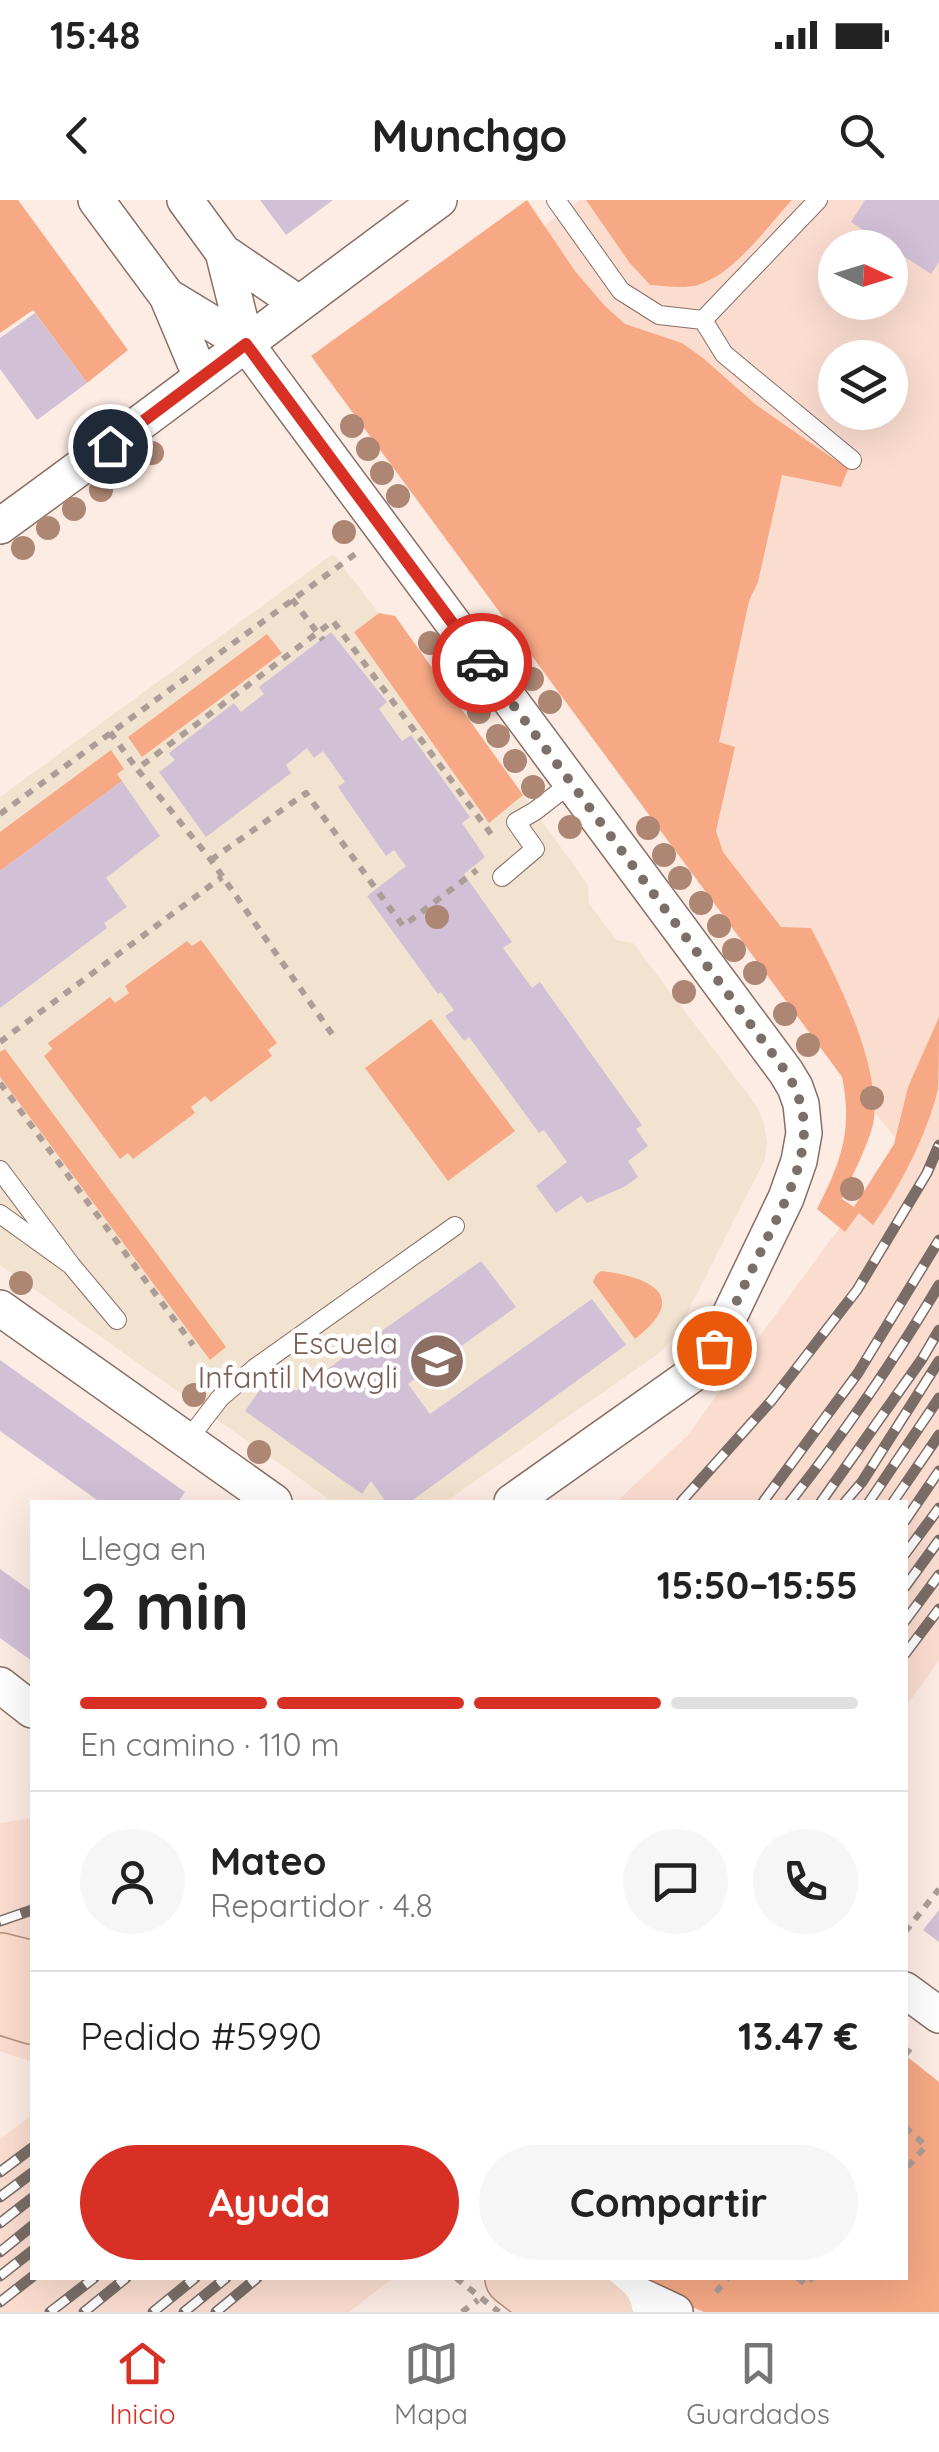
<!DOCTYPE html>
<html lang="es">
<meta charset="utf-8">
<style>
:root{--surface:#fff;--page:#f6f6f6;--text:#222;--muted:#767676;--line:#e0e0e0;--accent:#d93025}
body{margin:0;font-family:Quicksand,sans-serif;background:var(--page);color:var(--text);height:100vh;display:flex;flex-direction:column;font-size:38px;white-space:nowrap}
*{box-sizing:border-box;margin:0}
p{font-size:32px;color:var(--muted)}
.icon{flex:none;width:55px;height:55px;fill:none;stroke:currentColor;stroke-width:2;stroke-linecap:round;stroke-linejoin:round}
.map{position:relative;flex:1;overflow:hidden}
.side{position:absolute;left:30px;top:1300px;width:878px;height:780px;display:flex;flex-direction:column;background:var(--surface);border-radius:0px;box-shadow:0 10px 40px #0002}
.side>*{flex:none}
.needle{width:65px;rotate:94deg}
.fabs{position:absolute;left:818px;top:30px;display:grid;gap:20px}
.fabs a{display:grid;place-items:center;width:90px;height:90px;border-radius:50%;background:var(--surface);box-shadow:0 10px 40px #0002;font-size:50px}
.pin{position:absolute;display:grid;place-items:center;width:85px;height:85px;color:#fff;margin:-42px;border:5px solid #fff;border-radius:50%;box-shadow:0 2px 10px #0007}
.courier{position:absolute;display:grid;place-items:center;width:100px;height:100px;margin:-50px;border:8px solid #d93025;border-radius:50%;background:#fff;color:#222;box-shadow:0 2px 12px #0007}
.head em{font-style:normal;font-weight:800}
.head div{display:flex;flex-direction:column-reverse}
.head{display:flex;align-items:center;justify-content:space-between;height:170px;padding:0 50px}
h1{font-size:65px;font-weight:800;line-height:75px}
.bar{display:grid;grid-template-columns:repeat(4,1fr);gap:15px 10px;align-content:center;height:120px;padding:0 50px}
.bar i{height:12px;border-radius:8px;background:var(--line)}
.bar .active{background:var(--accent)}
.bar p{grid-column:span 4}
.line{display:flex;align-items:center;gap:25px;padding:0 50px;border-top:2px solid var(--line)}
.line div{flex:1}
.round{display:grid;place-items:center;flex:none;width:105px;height:105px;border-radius:52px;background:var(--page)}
.cta{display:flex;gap:20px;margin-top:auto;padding:20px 50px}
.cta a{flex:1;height:115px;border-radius:60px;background:var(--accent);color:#fff;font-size:40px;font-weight:800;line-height:115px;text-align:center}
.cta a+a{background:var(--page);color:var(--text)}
.status{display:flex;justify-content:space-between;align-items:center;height:70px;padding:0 50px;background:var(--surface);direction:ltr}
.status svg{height:28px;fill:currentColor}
header{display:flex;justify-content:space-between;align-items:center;height:130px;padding:0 50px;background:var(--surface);font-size:45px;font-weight:800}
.dock{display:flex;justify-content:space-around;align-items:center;height:140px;border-top:2px solid var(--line);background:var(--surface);font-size:28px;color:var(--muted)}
.dock a{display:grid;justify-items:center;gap:5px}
.dock .active{color:var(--accent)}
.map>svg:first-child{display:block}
</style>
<div class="status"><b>15:48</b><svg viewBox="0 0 49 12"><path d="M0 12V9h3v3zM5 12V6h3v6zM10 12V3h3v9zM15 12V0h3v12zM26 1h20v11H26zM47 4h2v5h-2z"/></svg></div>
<header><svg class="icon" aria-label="back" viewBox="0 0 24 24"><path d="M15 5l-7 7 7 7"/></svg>Munchgo<svg class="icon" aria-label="search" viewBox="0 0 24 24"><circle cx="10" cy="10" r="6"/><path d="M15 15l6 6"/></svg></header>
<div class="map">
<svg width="939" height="2112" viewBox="0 0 939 2112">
<rect width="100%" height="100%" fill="#fdece4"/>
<!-- built -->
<path fill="#fbddd0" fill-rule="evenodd" d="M580 0H939V1460L905 1508V1302H616L687 1236 828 1043 856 1008 898 941 828 855 340 173ZM835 48H890V102H835ZM835 158H890V212H835Z
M32 1618V1862L0 1851V1623Z
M32 1915V2078H393L349 2112H0V1939Z"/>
<!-- education -->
<path fill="#f2e3d0" d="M333 354 379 413 395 416 588 685 589 703 616 740 633 743 756 905 764 923 767 942 765 959 678 1131 668 1144 658 1154 445 1302H333L0 1065V597Z"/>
<!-- green -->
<path fill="#f7a985" d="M0 0H18L128 150 87 183 33 110 0 133Z
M527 0 575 71 605 106 625 124 682 143 703 158 755 204 848 269 841 287 782 275 758 382 749 401 719 542 735 547 716 631 723 652 781 727 811 728C837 778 879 861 874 919 872 938 850 980 842 999L854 1007 894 944 908 887 939 817C939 840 939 867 938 889 927 935 900 987 873 1025L859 1013 845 1032 817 1009C841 962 853 930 842 877L311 156Z
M586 0H792C767 27 734 74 698 85 683 89 665 86 650 85L629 62Z
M379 413 395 416 523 595 489 623 354 432Z
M267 434 282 453 142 557 128 537Z
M111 550 124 569 117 574 122 581 0 671V632Z
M201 740 277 843 268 850 272 856 211 902 205 896 191 907 195 913 133 959 128 953 120 959 44 856 52 849 48 843 110 797 115 803 129 793 125 786 187 741 192 746Z
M431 819 515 931 448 981 365 868Z
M5 849 226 1147 210 1160 0 877V852Z
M601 1071C651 1077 691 1096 635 1139L593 1082 596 1075Z
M905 1855 939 1882V2112H704L659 2093 675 2112H569L608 2078H905Z"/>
<!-- building -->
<path fill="#d2c0d6" d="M260 0H333L286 35Z
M865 0H939V62L931 74 851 22Z
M35 113 87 183 37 220 0 169V138Z
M331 432 387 502 379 509 402 541 411 535 470 617 462 623 485 657 464 674 512 742 503 748 532 788 540 782 642 925 636 929 648 946 628 961 638 977 624 987 587 1003 581 996 556 1013 536 986 567 962 544 930 539 933 469 837 464 841 445 816 454 810 441 792 438 794 367 696 406 666 394 650 386 656 338 587 345 582 323 551 314 558 307 548 286 565 291 573 206 637 159 572 175 560 169 553 234 503 241 512 264 494 259 487Z
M122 581 160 636 106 678 127 707 104 723 107 728 0 808V671Z
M481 1061 516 1107 408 1184 430 1214 592 1099 626 1145 410 1302H386L371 1281 362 1294 245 1211 271 1174 296 1191Z
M0 1160 185 1292 178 1302H100L0 1231Z
M0 1369 32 1392V1461L0 1438Z
M939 1710V1742L923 1730Z"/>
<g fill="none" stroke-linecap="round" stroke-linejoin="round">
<!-- lane casing -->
<g stroke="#886e63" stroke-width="20">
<path id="lane" d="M556 0 621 91 659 115 703 120 724 154 852 260
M703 120 818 0
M502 677 535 649 516 622 535 611 571 583
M0 970 71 1065 0 1014
M71 1065 117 1120
M187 1241 220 1198 255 1168 455 1026"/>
</g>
<!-- street casing -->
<g stroke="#886e63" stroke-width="38">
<path id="street" d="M96 0 167 96 201 177
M185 0 223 52 298 103
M223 52 246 144
M167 96 246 144 786 872 795 887 801 904 804 933 799 961 786 998 714 1148 693 1174 512 1302
M0 326C148 219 292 108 439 0
M0 1108 274 1302
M0 1485 32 1510
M905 1790 939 1815
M609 2078 617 2085 675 2112"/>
</g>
<!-- primary casing -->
<g stroke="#b5907c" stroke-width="58">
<path id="primary" d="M0 1761 32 1769
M0 1806 32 1816
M513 2078 557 2112
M565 2078 605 2112"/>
</g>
<!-- path -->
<path stroke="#ac9e97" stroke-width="6" stroke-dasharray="8 8" stroke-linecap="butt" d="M292 399 323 440
M110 532 137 569
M0 614 358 352
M211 660 306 593 403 726 477 670
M332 834 211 660 137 569 333 421 491 634
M0 842 222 677
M0 883 193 1145
M905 1732 939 1689
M905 1855 915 1843
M905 1927 926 1946 905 1970
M798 2078 806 2085 812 2078
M716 2092 728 2078
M462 2112 478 2100"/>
<!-- lane -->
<use href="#lane" stroke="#fff" stroke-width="18"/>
<!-- street -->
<use href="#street" stroke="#fff" stroke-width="35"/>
<!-- primary -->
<use href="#primary" stroke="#fbddcc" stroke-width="55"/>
<!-- rail casing -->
<g stroke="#7a6d67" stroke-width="11">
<path id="rail" d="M681 1302 772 1200 857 1090 927 973 939 945
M763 1302 858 1173 939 1040
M790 1302C844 1233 894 1161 939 1085
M821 1302 922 1159 939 1130
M845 1302 862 1282 939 1161
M869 1302 939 1198
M893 1302 939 1235
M905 1321 939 1271
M905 1354 939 1308
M905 1387 939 1340
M905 1421 939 1375
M905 1454 939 1409
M0 1721 32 1710
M0 1972 32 1948
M0 1997 32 1973
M0 2023 32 1998
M0 2052 32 2026
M0 2076 32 2051
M0 2102 32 2077
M50 2112 94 2078
M84 2112 126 2078
M153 2112 195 2078
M184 2112 226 2078
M216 2112 257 2078"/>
</g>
<!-- rail -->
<use href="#rail" stroke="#fff" stroke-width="8" stroke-dasharray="22" stroke-linecap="butt"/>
<!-- path-bridge -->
<path stroke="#ac9e97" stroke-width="6" stroke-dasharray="8 8" stroke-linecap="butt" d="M456 2078 499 2112"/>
</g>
<!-- trees -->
<g fill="#ae8774">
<circle cx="352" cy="226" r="12"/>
<circle cx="368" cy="249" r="12"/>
<circle cx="152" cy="253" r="12"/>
<circle cx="126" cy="270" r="12"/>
<circle cx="382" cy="273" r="12"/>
<circle cx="101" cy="290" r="12"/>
<circle cx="398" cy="296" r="12"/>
<circle cx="74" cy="309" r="12"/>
<circle cx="48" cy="328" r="12"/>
<circle cx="344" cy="332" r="12"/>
<circle cx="23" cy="348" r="12"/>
<circle cx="502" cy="430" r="12"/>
<circle cx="430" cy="443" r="12"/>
<circle cx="445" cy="468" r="12"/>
<circle cx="532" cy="479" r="12"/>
<circle cx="463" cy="490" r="12"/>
<circle cx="550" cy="502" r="12"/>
<circle cx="479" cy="512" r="12"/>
<circle cx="498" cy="536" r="12"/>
<circle cx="515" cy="561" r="12"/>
<circle cx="533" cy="587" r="12"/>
<circle cx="570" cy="627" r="12"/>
<circle cx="648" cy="628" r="12"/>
<circle cx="664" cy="655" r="12"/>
<circle cx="680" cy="678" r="12"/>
<circle cx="701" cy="703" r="12"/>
<circle cx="437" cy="717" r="12"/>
<circle cx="719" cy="726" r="12"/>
<circle cx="734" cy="750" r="12"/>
<circle cx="755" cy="773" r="12"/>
<circle cx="684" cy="792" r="12"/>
<circle cx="785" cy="814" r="12"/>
<circle cx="808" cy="845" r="12"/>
<circle cx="872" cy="898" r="12"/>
<circle cx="852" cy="989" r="12"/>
<circle cx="21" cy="1083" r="12"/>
<circle cx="194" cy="1195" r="12"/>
<circle cx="259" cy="1252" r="12"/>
</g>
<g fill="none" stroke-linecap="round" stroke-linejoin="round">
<!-- done -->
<path stroke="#7c6f68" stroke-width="10" stroke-dasharray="0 18" d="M482 463 786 872C798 891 804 909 804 931 803 973 779 1013 762 1049 746 1082 730 1115 714 1148"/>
<!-- route -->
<path stroke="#d93025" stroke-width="12" d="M110 246 246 144 482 463"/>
</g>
<!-- icons -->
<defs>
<g id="school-disc" transform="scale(2.875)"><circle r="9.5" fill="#8d6e63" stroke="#fff"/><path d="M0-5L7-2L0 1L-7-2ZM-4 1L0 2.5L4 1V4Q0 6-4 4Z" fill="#fff"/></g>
</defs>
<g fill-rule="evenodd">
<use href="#school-disc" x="437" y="1161"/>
</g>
<g text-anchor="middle" stroke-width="9" stroke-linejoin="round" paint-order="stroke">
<!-- education labels -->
<g font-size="30" fill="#785e54" stroke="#fff" text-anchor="end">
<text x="398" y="1154">Escuela<tspan x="398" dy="34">Infantil Mowgli</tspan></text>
</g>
</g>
</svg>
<div class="fabs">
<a><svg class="needle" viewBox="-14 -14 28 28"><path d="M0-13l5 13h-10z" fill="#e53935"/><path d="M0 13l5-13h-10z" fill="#767676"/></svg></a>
<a><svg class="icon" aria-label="layers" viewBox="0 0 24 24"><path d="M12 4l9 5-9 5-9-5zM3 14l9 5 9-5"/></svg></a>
</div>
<div class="pin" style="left:714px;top:1148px;background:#ea580c"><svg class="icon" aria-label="bag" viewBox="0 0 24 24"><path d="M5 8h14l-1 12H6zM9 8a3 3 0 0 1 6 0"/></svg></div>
<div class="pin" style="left:110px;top:246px;background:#1f2937"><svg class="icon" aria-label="home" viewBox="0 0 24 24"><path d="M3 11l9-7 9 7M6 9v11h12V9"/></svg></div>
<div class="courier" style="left:482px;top:463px"><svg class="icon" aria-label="car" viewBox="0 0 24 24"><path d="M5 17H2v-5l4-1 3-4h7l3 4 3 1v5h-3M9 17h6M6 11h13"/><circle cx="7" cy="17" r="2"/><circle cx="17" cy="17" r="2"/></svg></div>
<section class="side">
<div class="head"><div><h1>2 min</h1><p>Llega en</p></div><em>15:50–15:55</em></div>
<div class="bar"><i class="active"></i><i class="active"></i><i class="active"></i><i></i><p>En camino · 110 m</p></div>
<div class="line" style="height:180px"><a class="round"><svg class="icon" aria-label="person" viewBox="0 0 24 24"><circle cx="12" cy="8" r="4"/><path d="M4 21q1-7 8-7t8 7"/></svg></a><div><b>Mateo</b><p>Repartidor · 4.8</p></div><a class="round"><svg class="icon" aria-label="chat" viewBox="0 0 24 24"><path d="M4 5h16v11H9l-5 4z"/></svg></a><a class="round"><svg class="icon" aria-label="phone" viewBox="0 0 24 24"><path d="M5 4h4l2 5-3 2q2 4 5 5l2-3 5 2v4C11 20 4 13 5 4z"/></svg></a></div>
<div class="line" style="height:130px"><div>Pedido #5990</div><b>13.47 €</b></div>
<div class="cta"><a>Ayuda</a><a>Compartir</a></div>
</section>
</div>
<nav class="dock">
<a class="active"><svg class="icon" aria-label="home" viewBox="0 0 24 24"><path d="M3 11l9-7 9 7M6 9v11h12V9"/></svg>Inicio</a>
<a><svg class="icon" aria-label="map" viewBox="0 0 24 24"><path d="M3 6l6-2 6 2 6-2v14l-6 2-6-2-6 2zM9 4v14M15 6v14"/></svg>Mapa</a>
<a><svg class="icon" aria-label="saved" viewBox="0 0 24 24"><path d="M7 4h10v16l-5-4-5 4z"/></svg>Guardados</a>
</nav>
